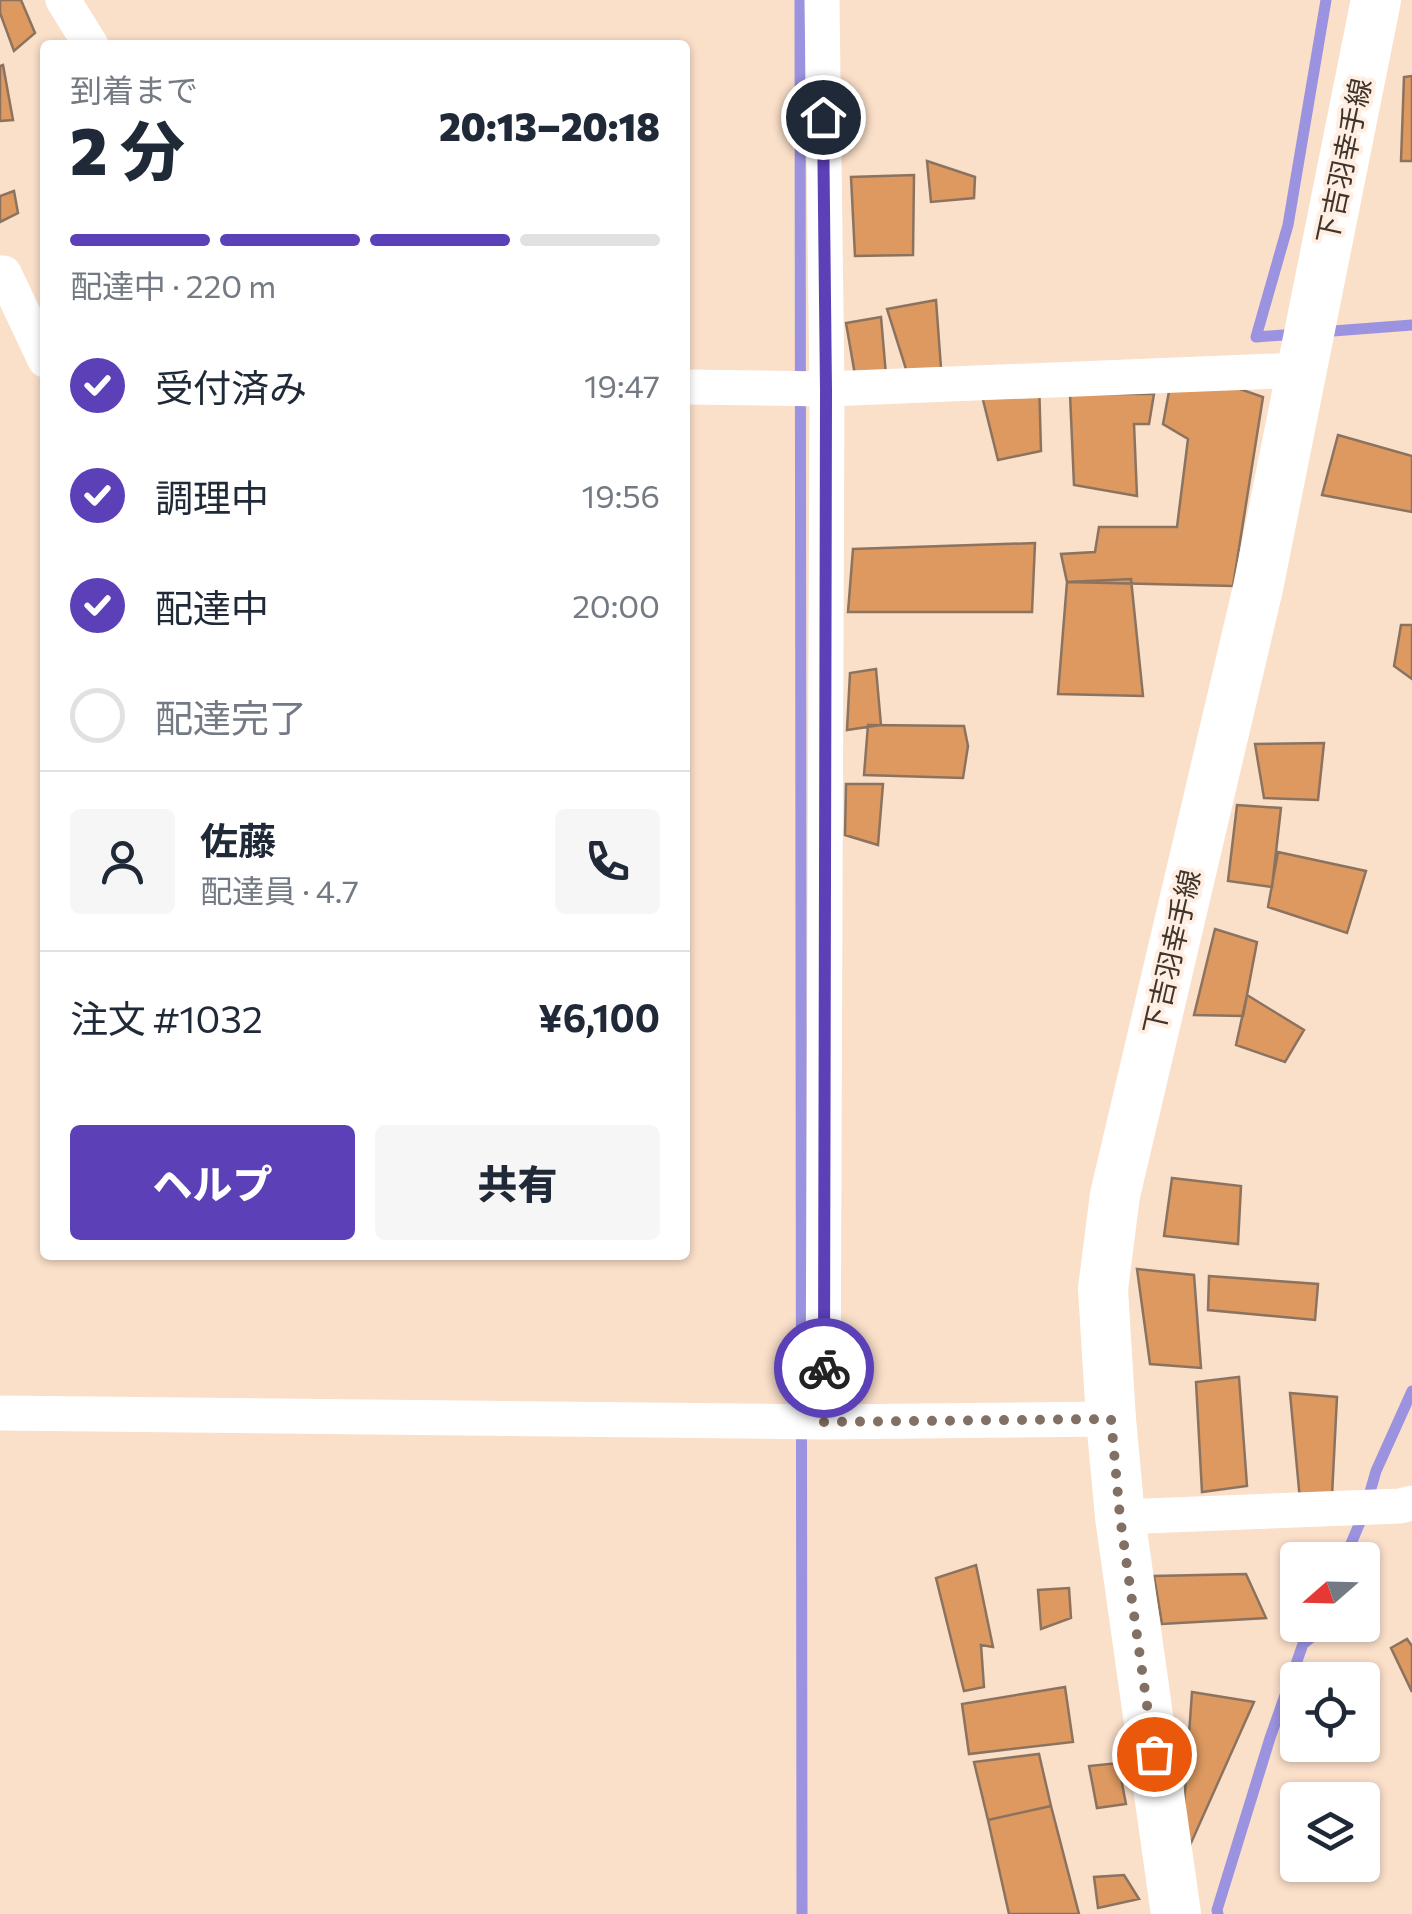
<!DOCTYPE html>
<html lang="ja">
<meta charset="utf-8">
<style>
:root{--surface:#fff;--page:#f6f6f7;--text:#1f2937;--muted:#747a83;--line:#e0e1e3;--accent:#5b40b8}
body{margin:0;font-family:Commissioner,"Noto Sans JP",sans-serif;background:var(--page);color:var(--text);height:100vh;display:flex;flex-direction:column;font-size:38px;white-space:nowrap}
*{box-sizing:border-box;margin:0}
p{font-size:32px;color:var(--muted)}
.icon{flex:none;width:55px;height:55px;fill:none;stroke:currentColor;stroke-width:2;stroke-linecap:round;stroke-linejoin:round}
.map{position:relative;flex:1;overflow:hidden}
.side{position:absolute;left:40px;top:40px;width:650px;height:1220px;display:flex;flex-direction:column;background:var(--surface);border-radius:10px;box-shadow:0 2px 8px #0004}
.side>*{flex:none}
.needle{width:65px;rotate:250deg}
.buttons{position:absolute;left:1280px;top:1542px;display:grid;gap:20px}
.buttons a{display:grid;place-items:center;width:100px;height:100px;border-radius:10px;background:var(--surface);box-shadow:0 2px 8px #0004;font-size:50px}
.pin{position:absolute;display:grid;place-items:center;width:85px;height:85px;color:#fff;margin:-42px;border:5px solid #fff;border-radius:50%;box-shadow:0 2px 10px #0007}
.courier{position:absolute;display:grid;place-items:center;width:100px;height:100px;margin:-50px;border:8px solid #5b40b8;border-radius:50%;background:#fff;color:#222;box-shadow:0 2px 12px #0007}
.head em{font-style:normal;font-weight:800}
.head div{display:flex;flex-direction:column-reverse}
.head{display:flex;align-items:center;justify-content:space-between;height:170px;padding:0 30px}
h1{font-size:65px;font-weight:800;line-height:75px}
.bar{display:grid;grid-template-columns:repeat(4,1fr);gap:15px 10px;align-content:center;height:120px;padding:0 30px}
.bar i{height:12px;border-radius:8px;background:var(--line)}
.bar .selected{background:var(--accent)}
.bar p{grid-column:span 4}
.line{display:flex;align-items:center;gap:25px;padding:0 30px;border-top:2px solid var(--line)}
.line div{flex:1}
.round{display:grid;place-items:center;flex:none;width:105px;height:105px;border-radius:10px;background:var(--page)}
ol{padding:0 30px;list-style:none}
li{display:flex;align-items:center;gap:30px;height:110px}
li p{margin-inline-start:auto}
li .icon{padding:10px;border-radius:50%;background:var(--accent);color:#fff;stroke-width:4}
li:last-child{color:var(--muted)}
li i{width:55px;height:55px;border:5px solid var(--line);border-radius:50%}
.primary-button{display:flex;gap:20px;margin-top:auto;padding:20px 30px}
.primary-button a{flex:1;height:115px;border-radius:10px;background:var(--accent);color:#fff;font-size:40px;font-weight:800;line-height:115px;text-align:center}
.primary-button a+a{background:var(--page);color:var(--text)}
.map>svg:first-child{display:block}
</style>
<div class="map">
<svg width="1412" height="1914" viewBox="0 0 1412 1914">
<rect width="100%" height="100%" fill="#fadfc9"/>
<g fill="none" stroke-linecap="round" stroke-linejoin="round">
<!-- stream -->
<path stroke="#9b93df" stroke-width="11" d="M800 0 802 1914
M1320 332 1412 325
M1297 334 1256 337 1288 225 1326 0
M1344 1560 1364 1513 1376 1471 1412 1391
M1218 1914 1217 1910 1270 1738 1303 1644 1312 1637 1317 1625"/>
</g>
<!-- building -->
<path fill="#dd9960" stroke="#8b7360" stroke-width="2.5" d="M0 0H21L35 33 14 51 0 13Z
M3 65 13 120 0 121V66Z
M1412 76V161H1401L1404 77Z
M927 161 975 177 974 198 931 202Z
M914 175 913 255 855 256 851 177Z
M14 191 18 213 0 222V196Z
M936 300 941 368 911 385 887 309Z
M881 317 887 387 855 375 846 323Z
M1197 374 1263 397 1233 586 1067 582 1061 554 1095 552 1099 527H1177L1188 439 1163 424 1172 375Z
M1039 380 1041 451 998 460 982 396Z
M1070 394H1154L1149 424H1134L1137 496 1074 485Z
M1338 435 1412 456V512L1322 495Z
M1035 543 1032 612H848L853 549Z
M1131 579 1143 696 1058 694 1067 582Z
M1401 625H1412V679L1394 666Z
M876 669 881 725 847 730 850 673Z
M868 725 964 726 968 746 963 778 864 775Z
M1324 743 1318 800 1264 798 1255 744Z
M846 784H883L878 845 845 835Z
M1237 805 1281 808 1272 887 1228 881Z
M1278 852 1366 871 1347 933 1268 907Z
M1215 929 1257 942 1243 1016 1194 1015Z
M1247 995 1304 1030 1285 1062 1236 1045Z
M1172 1178 1241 1186 1238 1244 1164 1236Z
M1137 1269 1194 1275 1201 1368 1150 1364Z
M1209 1276 1318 1284 1315 1320 1208 1310Z
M1239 1377 1247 1486 1202 1492 1196 1382Z
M1290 1393 1337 1397 1332 1496 1300 1500Z
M976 1565 993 1647 981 1645 984 1687 964 1691 936 1578Z
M1246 1574 1266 1618 1162 1624 1154 1576Z
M1069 1588 1071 1618 1041 1629 1038 1590Z
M1407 1639 1412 1646V1692L1391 1648Z
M1065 1687 1073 1742 969 1754 962 1704Z
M1192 1692 1254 1702 1187 1852 1183 1820Z
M1039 1754 1051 1806 988 1820 974 1762Z
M1118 1763 1126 1804 1097 1808 1089 1766Z
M1051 1806 1079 1914H1009L988 1820Z
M1124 1875 1139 1899 1098 1908 1094 1877Z"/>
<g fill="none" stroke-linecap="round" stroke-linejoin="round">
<!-- street -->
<path stroke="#fff" stroke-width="35" d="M63 0 91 45
M822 0 827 389 823 1422
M0 273H4L45 360
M685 387 827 389 1300 370
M0 1413 823 1422 1111 1419
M1120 1517 1400 1506 1412 1503"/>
<!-- secondary -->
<path stroke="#fff" stroke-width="50" d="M1176 1914 1120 1517 1111 1419 1103 1289 1115 1195 1258 588 1376 0"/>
</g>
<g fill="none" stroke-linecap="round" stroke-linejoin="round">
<!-- done -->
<path stroke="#817063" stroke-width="10" stroke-dasharray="0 18" d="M824 1368V1422L1111 1419 1120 1517 1154 1754"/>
<!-- route -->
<path stroke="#5b40b8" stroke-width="12" d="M823 117 826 390 824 1368"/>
</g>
<g text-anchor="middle" stroke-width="8" stroke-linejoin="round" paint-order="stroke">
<!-- street labels -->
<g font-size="28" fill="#40352c" stroke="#ffeee1">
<text transform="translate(1344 161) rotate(-78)" y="10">下吉羽幸手線</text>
<text transform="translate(1172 952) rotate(-77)" y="10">下吉羽幸手線</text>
</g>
</g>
</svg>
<div class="buttons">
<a><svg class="needle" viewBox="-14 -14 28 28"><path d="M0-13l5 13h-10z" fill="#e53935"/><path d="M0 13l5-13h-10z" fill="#747a83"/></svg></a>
<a><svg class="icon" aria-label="locate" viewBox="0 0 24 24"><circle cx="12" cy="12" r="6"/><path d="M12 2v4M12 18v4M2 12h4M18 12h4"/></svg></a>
<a><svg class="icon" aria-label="layers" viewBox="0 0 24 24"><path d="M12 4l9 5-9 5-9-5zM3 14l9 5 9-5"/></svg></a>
</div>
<div class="pin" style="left:1154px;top:1754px;background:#ea580c"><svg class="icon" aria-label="bag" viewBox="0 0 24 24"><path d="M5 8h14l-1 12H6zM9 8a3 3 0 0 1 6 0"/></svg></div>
<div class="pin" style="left:823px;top:117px;background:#1f2937"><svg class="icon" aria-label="home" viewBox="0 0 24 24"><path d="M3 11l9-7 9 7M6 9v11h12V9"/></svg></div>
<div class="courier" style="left:824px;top:1368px"><svg class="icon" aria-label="bike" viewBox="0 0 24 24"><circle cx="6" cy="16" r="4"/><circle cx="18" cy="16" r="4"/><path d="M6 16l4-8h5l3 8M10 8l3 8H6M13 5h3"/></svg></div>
<section class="side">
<div class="head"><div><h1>2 分</h1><p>到着まで</p></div><em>20:13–20:18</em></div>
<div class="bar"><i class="selected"></i><i class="selected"></i><i class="selected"></i><i></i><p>配達中 · 220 m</p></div>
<ol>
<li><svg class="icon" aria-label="check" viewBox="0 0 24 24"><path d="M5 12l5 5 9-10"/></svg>受付済み<p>19:47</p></li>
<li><svg class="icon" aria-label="check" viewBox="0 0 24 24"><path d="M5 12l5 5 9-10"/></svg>調理中<p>19:56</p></li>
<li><svg class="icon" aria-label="check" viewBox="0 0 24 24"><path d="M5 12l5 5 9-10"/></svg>配達中<p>20:00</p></li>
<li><i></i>配達完了</li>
</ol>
<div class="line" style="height:180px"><a class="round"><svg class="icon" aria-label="person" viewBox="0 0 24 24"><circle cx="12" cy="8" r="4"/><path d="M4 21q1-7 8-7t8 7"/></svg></a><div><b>佐藤</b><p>配達員 · 4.7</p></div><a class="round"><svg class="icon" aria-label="phone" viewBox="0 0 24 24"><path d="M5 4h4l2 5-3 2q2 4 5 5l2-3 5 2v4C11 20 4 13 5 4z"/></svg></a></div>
<div class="line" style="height:130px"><div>注文 #1032</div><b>¥6,100</b></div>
<div class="primary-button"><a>ヘルプ</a><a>共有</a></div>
</section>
</div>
